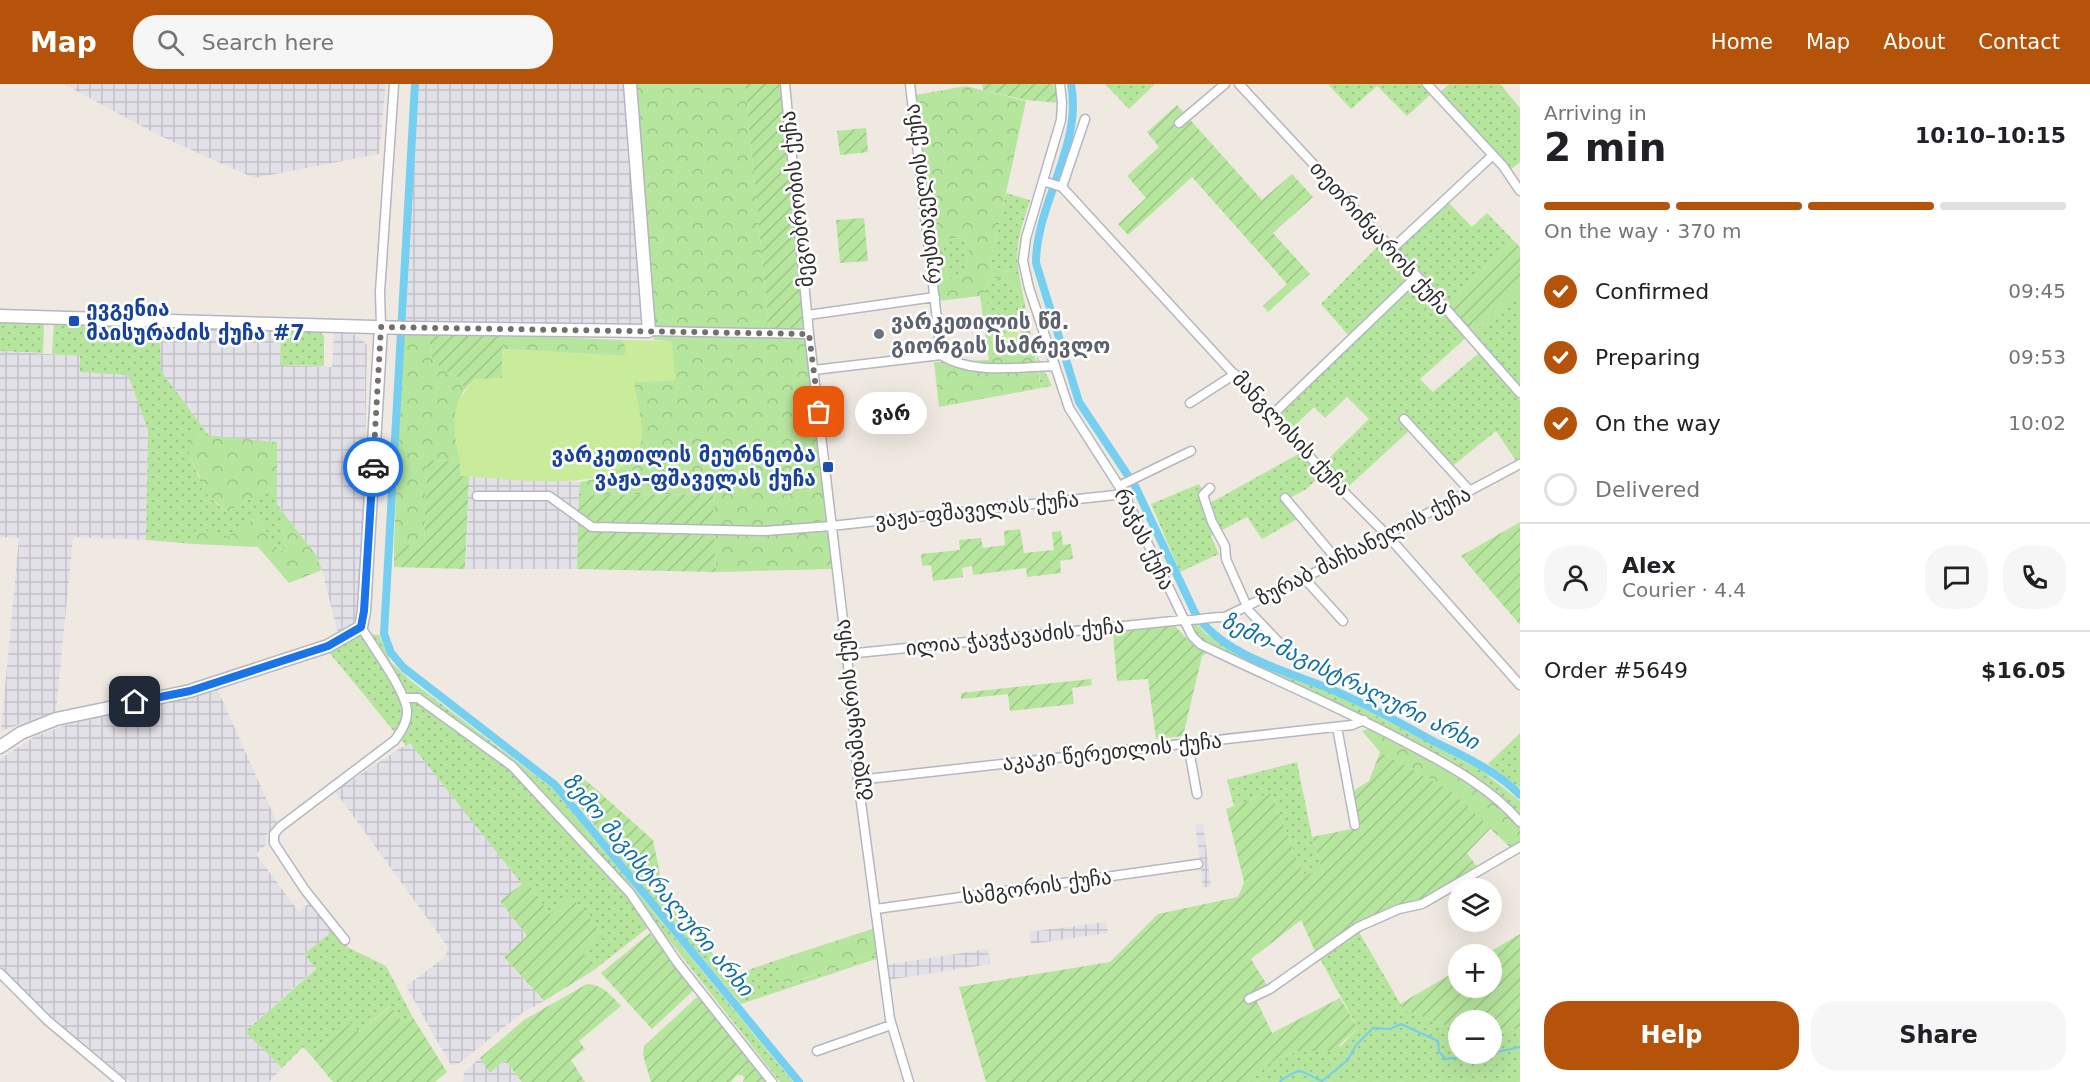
<!DOCTYPE html>
<meta charset="utf-8">
<style>
:root{--surface:#fff;--page:#f6f6f6;--text:#202124;--muted:#757577;--line:#e0e0e0;--accent:#b45309}
body{margin:0;font-family:"DejaVu Sans","Noto Sans Georgian",sans-serif;background:var(--page);color:var(--text);height:100vh;display:flex;flex-direction:column;font-size:22px;white-space:nowrap}
*{box-sizing:border-box;margin:0}
p{font-size:20px;color:var(--muted)}
.icon{flex:none;width:33px;height:33px;fill:none;stroke:currentColor;stroke-width:2;stroke-linecap:round;stroke-linejoin:round}
.map{position:relative;flex:1;overflow:hidden}
.panel{display:flex;flex-direction:column;background:var(--surface);width:570px}
.panel>*{flex:none}
.buttons{position:absolute;left:1448px;top:794px;display:grid;gap:12px}
.buttons a{display:grid;place-items:center;width:54px;height:54px;border-radius:50%;background:var(--surface);box-shadow:0 6px 24px #0002;font-size:30px}
.pin{position:absolute;display:grid;place-items:center;width:51px;height:51px;color:#fff;margin:-26px;border-radius:12px;box-shadow:0 3px 9px #0006}
.courier{position:absolute;display:grid;place-items:center;width:60px;height:60px;margin:-30px;border:4px solid #1a73e8;border-radius:50%;background:#fff;color:#222;box-shadow:0 2px 8px #0007}
.bubble{position:absolute;height:42px;border-radius:21px;background:var(--surface);box-shadow:0 6px 24px #0002;font-size:20px;font-weight:800;line-height:42px;text-align:center}
.head em{font-style:normal;font-weight:800}
.head div{display:flex;flex-direction:column-reverse}
.head{display:flex;align-items:center;justify-content:space-between;height:102px;padding:0 24px}
h1{font-size:39px;font-weight:800;line-height:45px}
.bar{display:grid;grid-template-columns:repeat(4,1fr);gap:9px 6px;align-content:center;height:72px;padding:0 24px}
.bar i{height:8px;border-radius:4px;background:var(--line)}
.bar .on{background:var(--accent)}
.bar p{grid-column:span 4}
.line{display:flex;align-items:center;gap:15px;padding:0 24px;border-top:2px solid var(--line)}
.line div{flex:1}
.round{display:grid;place-items:center;flex:none;width:63px;height:63px;border-radius:24px;background:var(--page)}
ol{padding:0 24px;list-style:none}
li{display:flex;align-items:center;gap:18px;height:66px}
li p{margin-inline-start:auto}
li .icon{padding:6px;border-radius:50%;background:var(--accent);color:#fff;stroke-width:4}
li:last-child{color:var(--muted)}
li i{width:33px;height:33px;border:3px solid var(--line);border-radius:50%}
.cta{display:flex;gap:12px;margin-top:auto;padding:12px 24px}
.cta a{flex:1;height:69px;border-radius:24px;background:var(--accent);color:#fff;font-size:24px;font-weight:800;line-height:69px;text-align:center}
.cta a+a{background:var(--page);color:var(--text)}
header{display:flex;align-items:center;gap:36px;box-sizing:border-box;height:84px;padding:0 30px;background:var(--accent);color:#fff}
header strong{font-size:28px}
nav{display:flex;gap:33px;margin-inline-start:auto;font-size:21px}
.search{width:420px;height:54px;background:var(--page);display:flex;align-items:center;gap:15px;box-sizing:border-box;padding:0 21px;border-radius:24px;color:var(--muted);font-size:22px}
main{display:flex;flex:1;min-height:0}
.map>svg:first-child{display:block}
</style>
<header>
<strong>Map</strong>
<div class="search"><svg class="icon" aria-label="search" viewBox="0 0 24 24"><circle cx="10" cy="10" r="6"/><path d="M15 15l6 6"/></svg>Search here</div>
<nav><a>Home</a><a>Map</a><a>About</a><a>Contact</a></nav>
</header>
<main>
<div class="map">
<svg width="1520" height="998" viewBox="0 0 1520 998">
<defs>
<pattern id="industrial-grid" width="8" height="8" patternUnits="userSpaceOnUse" patternTransform="scale(1.5)"><rect width="8" height="8" fill="#e3e1e8"/><path d="M0 4h8M4 0v8" fill="none" stroke="#c3c1c7"/></pattern>
<pattern id="grass-dots" width="8" height="8" patternUnits="userSpaceOnUse" patternTransform="scale(1.5)"><rect width="8" height="8" fill="#b6e59e"/><path d="M2 2h.1M6 6h.1" fill="none" stroke="#9dc588" stroke-width="1.8" stroke-linecap="round"/></pattern>
<pattern id="forest-crowns" width="20" height="18" patternUnits="userSpaceOnUse" patternTransform="scale(1.5)"><rect width="20" height="18" fill="#b6e59e"/><path d="M2 6a3 3 0 1 1 6 0M12 15a3 3 0 1 1 6 0" fill="none" stroke="#9dc588"/></pattern>
<pattern id="garden-furrows" width="10" height="10" patternUnits="userSpaceOnUse" patternTransform="scale(1.5)"><rect width="10" height="10" fill="#b6e59e"/><path d="M-1 1l2-2M0 10L10 0M9 11l2-2" fill="none" stroke="#9dc588"/></pattern>
</defs>
<rect width="100%" height="100%" fill="#efe9e1"/>
<!-- industrial -->
<path fill="url(#industrial-grid)" d="M64 0H386L379 70 254 94 158 51Z
M418 0H626L643 239 638 242 406 239Z
M160 241 281 245 280 281 332 283 334 248 357 251 367 261 362 519 358 535 338 550 322 486 316 471 277 420V358L210 353 161 287Z
M0 267 81 272 80 288 128 290 148 346 146 456 73 453 56 628 1 647 19 454 0 453Z
M469 392 580 398 577 485H466Z
M217 604 277 739 266 751 267 760 256 770 299 828 309 819 333 847 316 884 245 948 282 984 269 998H130L61 941 0 884V675L34 653 63 642Z
M410 658 522 800 500 817 527 852 504 873 544 917 522 929 457 981H451L406 902 445 873 448 863 335 707Z
M1195 740H1203L1211 803H1203Z
M1106 838 1108 849 1031 860 1029 848Z
M988 865 990 880 888 896 886 881Z
M480 974 490 988 505 976 522 998H463L464 988Z"/>
<!-- grass -->
<path fill="url(#grass-dots)" d="M1105 0H1155L1129 25Z
M1328 0H1422L1431 10 1407 32 1377 2 1351 25Z
M1449 0H1500L1520 24V78L1510 86 1439 9Z
M1006 109 1030 116C1021 146 1013 164 1020 195L1014 188 1002 187 990 182Z
M1447 117 1472 143 1487 129 1514 157 1446 220 1396 165Z
M951 154 962 155 969 161 966 189 948 196 942 156Z
M1381 159 1466 254 1420 295 1433 308 1479 269 1520 316V377L1517 378 1496 347 1449 385 1410 346 1348 403 1323 380 1369 335 1347 313 1325 334 1314 323 1290 346 1272 326 1349 252 1321 220Z
M992 194C1024 196 1025 220 1018 247L991 251 985 204Z
M1520 204V303L1472 250Z
M0 238 44 240 43 269 0 267Z
M54 239 160 241 161 287 210 353 195 350 189 372C204 399 199 407 227 428L264 407 277 406V420L285 431 282 442 286 464 281 467C269 458 266 445 257 433L226 455 201 445 194 449V460L146 456 148 346 128 291 80 288V272L52 270Z
M281 245 321 249 324 252V282L280 281Z
M1036 269 1052 302 1041 304Z
M1302 368 1322 391 1305 406 1282 418 1297 435 1262 455 1247 433 1211 452 1219 470 1180 488 1151 420 1199 400 1210 419Z
M1197 540 1206 550 1232 565 1331 608 1481 686 1520 717V731L1476 693 1414 658 1200 554 1191 541Z
M358 549 379 551 391 578 410 596 553 705 793 998H780L655 838 594 886 582 869 604 851 572 813 550 830 526 797 522 800 410 659 406 662 328 567 351 556Z
M1520 649V704L1488 680Z
M1297 678 1312 753 1323 788 1303 790 1271 709 1234 722 1227 696Z
M664 810 731 892 777 876 786 901 878 869 879 874 741 920 654 816Z
M333 847 349 864 386 882 412 932 403 940 390 922 359 948 351 939 309 969 303 963 282 984 245 948 316 885 304 870Z
M1359 848 1404 926 1458 946V969H1491V950L1520 944V998H1248L1276 975 1297 967H1311L1341 962 1358 944 1319 873Z"/>
<!-- forest -->
<path fill="url(#forest-crowns)" fill-rule="evenodd" d="M634 0H745L769 245H805L833 485 716 488 713 410 579 411 580 398C644 388 643 353 633 298L675 296 671 257 654 256Z
M966 2 1026 17 990 182 1002 187 1014 188 1020 195 1041 304 939 323 934 278 989 276 980 212 938 217 916 11ZM951 154 962 155 969 161 966 189 948 196 942 156ZM992 194C1035 197 1017 236 1021 264L994 269 985 204Z
M403 249 430 250V267L450 289 461 295 464 306C452 329 453 352 461 377L427 376 424 462 394 461Z
M503 251 623 256 627 268 623 272 503 265Z
M195 350 277 358V406L264 407 227 428 202 406 199 391 189 372 190 358Z
M285 431 316 471 322 486 289 499 258 463 194 460V448L201 445 226 454 257 433C266 445 269 458 281 467L286 464 282 442Z
M1368 645 1374 646C1425 672 1484 698 1520 744V759L1511 764 1448 705 1380 668 1362 647Z
M875 844 878 869 785 901 777 876Z"/>
<!-- garden -->
<path fill="url(#garden-furrows)" d="M745 0H780L805 245H769Z
M982 0H1054L1059 19 1026 16 983 6Z
M1177 21 1262 116 1292 90 1313 113 1273 149 1310 190 1268 228 1263 222 1287 200 1192 93 1128 151 1118 140 1146 114 1127 92 1159 63 1147 48Z
M866 44 868 68 840 71 837 47Z
M864 134 868 177 840 179 836 136Z
M1514 157 1520 163V204L1472 250 1446 220Z
M430 250 503 251 502 295H475L464 306 461 295C436 280 429 281 430 250Z
M427 376 461 377 460 392H469L465 485 394 483V461H424Z
M713 410 716 488 577 485 579 411Z
M1520 438V541L1461 472Z
M1020 445 1024 469 1054 466 1052 448 1061 447 1063 461 1071 460 1073 475 1060 477 1061 489 1027 493 1026 484 973 491 972 482 962 484 963 493 933 497 931 481 922 482 921 470 960 466 959 456 981 454 983 464 1005 461 1004 447Z
M1174 541 1193 561 1207 569 1202 572 1183 652 1156 655 1148 595 1117 597 1113 549Z
M1091 595 1092 601 1072 604 1074 620 1010 627 1008 610 961 615V609Z
M1380 668 1448 705 1491 744 1467 769 1478 784 1417 819 1361 837 1315 867 1301 836 1251 875 1267 901 1253 909 1272 949 1340 914 1358 944 1333 967H1297L1276 975 1248 998H986L959 903 1110 878 1158 830 1238 813 1244 798 1226 725 1271 709 1303 790 1323 788 1312 753 1361 743 1353 707 1369 697Z
M581 692 653 756 664 810 654 816 564 703Z
M526 797 550 830 571 812 604 851 583 869 594 886 544 917 504 873 527 852 500 817Z
M650 849 694 906 652 945 601 889Z
M1520 850V944L1491 950V936H1458V946L1404 926 1400 920 1458 886V903H1491V870H1486Z
M587 900C603 901 611 911 621 922L579 957 585 965 571 976 585 998H522L505 976 490 989 480 974 524 936Z
M698 912 759 990 766 998H743L745 994 742 991H737L731 998H651L643 971 644 962Z
M391 922 403 940 412 932 447 988 435 998H333L309 969 351 939 359 948Z"/>
<!-- pitch -->
<path fill="#c9ec9a" d="M1018 247 1021 264 994 269 991 251Z
M623 256 672 257 675 296 634 298C636 315 643 335 642 352 635 418 504 393 460 392 461 350 439 334 475 295L502 294 503 265 623 272 627 268Z"/>
<g fill="none" stroke-linecap="round" stroke-linejoin="round">
<!-- stream -->
<path stroke="#75cff0" stroke-width="2" d="M1279 998C1305 980 1298 988 1322 997L1348 976 1356 961 1373 944 1390 945 1401 940 1438 957 1439 968 1446 975C1471 972 1496 969 1520 963"/>
<!-- canal -->
<path stroke="#75cff0" stroke-width="8" d="M415 0 384 550 391 569 404 584 555 701 799 998
M1071 0C1083 61 1036 119 1036 179L1079 318 1135 402 1195 529C1223 571 1283 586 1328 604 1365 619 1400 639 1435 658 1465 673 1497 687 1520 711"/>
<!-- street casing -->
<g stroke="#b4b7c1" stroke-width="11">
<path id="street" d="M785 0 809 250 847 570 858 696 890 935 909 998
M910 0 941 271
M1060 0 1062 19 1061 36 1026 154 1023 177 1029 204 1069 324 1124 410 1192 552 1200 560C1272 595 1345 625 1416 664 1452 683 1493 706 1520 738
M1239 0 1417 192 1520 309
M1427 0 1503 82 1520 107
M1179 39 1225 0
M1043 97 1062 103 1321 385 1387 451 1520 601
M1062 103 1085 35
M1392 165 1493 71
M808 231 935 213
M381 243 380 208 394 0
M649 247 809 250
M941 271C973 291 1016 283 1053 282
M814 286 941 271
M1190 319 1235 290
M1272 331 1417 192
M1404 335 1470 407
M1119 402 1191 367
M1210 404 1203 411 1212 438 1225 462 1226 475 1249 527 1295 575
M477 412H549L592 443 765 447 831 442 1124 410
M1285 414 1338 477
M1304 494 1343 537
M847 570 1183 536C1190 538 1212 532 1225 533L1338 477 1520 380
M404 614H418L512 682 630 809 677 878 772 998
M1337 643 1355 741
M1188 660 1197 710
M858 696 1352 641 1364 636
M876 825 1198 780
M345 856 305 806 274 759V750L280 743 395 656C401 648 408 636 407 626 405 606 372 561 361 543
M0 889 48 937 121 998
M1249 915 1270 905 1358 843 1399 825 1422 820 1520 763
M817 967 891 941"/>
</g>
<!-- secondary casing -->
<g stroke="#b4b7c1" stroke-width="15">
<path id="secondary" d="M0 232 409 244 649 247 630 0
M0 663 21 649 56 635 190 607 328 562 361 543 364 527 381 243"/>
</g>
<!-- street -->
<use href="#street" stroke="#fff" stroke-width="8"/>
<!-- secondary -->
<use href="#secondary" stroke="#fff" stroke-width="12"/>
</g>
<g fill="none" stroke-linecap="round" stroke-linejoin="round">
<!-- done -->
<path stroke="#726f6d" stroke-width="6" stroke-dasharray="0 10.8" d="M373 383 381 243 809 250 819 328"/>
<!-- route -->
<path stroke="#1a73e8" stroke-width="8" d="M135 618 190 607 328 562 361 543 364 527 373 383"/>
</g>
<!-- markers -->
<g fill="#1a4fb4" stroke="#fff" stroke-width="2">
<rect x="68" y="231" width="12" height="12" rx="3"/>
<rect x="822" y="377" width="12" height="12" rx="3"/>
</g>
<circle fill="#6b7280" stroke="#fff" stroke-width="2" cx="879" cy="250" r="6"/>
<g text-anchor="middle" stroke-width="5" stroke-linejoin="round" paint-order="stroke">
<!-- street labels -->
<g font-size="21" fill="#2e2e2e" stroke="#fff">
<text transform="translate(923 110) rotate(-97)" y="7">რუსთაველის ქუჩა</text>
<text transform="translate(797 115) rotate(-96)" y="7">მეგობრობის ქუჩა</text>
<text transform="translate(1380 154) rotate(48)" y="7">თეთრიწყაროს ქუჩა</text>
<text transform="translate(1291 350) rotate(47)" y="7">მანგლისის ქუჩა</text>
<text transform="translate(977 426) rotate(-6)" y="7">ვაჟა-ფშაველას ქუჩა</text>
<text transform="translate(1144 455) rotate(64)" y="7">რაჭას ქუჩა</text>
<text transform="translate(1364 462) rotate(-27)" y="7">ზურაბ მაჩხანელის ქუჩა</text>
<text transform="translate(1015 553) rotate(-6)" y="7">ილია ჭავჭავაძის ქუჩა</text>
<text transform="translate(852 626) rotate(-96)" y="7">გუდამაყარის ქუჩა</text>
<text transform="translate(1112 668) rotate(-6)" y="7">აკაკი წერეთლის ქუჩა</text>
<text transform="translate(1037 803) rotate(-8)" y="7">სამგორის ქუჩა</text>
</g>
<!-- transit labels -->
<g font-size="21" font-weight="bold" fill="#164399" stroke="#fff" text-anchor="start">
<text x="86" y="232">ევგენია<tspan x="86" dy="24">მაისურაძის ქუჩა #7</tspan></text>
<text x="816" y="378" text-anchor="end">ვარკეთილის მეურნეობა<tspan x="816" dy="24">ვაჟა-ფშაველას ქუჩა</tspan></text>
</g>
<!-- worship labels -->
<g font-size="21" font-weight="bold" fill="#5b616d" stroke="#fff" text-anchor="start">
<text x="891" y="245">ვარკეთილის წმ.<tspan x="891" dy="24">გიორგის სამრევლო</tspan></text>
</g>
<!-- water labels -->
<g font-size="22" font-style="italic" fill="#0d6fa3" stroke="#fff">
<text transform="translate(1351 597) rotate(26)" y="8">ზემო-მაგისტრალური არხი</text>
<text transform="translate(659 801) rotate(50)" y="8">ზემო მაგისტრალური არხი</text>
</g>
</g>
</svg>
<div class="buttons">
<a><svg class="icon" aria-label="layers" viewBox="0 0 24 24"><path d="M12 4l9 5-9 5-9-5zM3 14l9 5 9-5"/></svg></a>
<a>+</a>
<a>−</a>
</div>
<div class="pin" style="left:819px;top:328px;background:#ea580c"><svg class="icon" aria-label="bag" viewBox="0 0 24 24"><path d="M5 8h14l-1 12H6zM9 8a3 3 0 0 1 6 0"/></svg></div>
<div class="pin" style="left:135px;top:618px;background:#1f2937"><svg class="icon" aria-label="home" viewBox="0 0 24 24"><path d="M3 11l9-7 9 7M6 9v11h12V9"/></svg></div>
<div class="courier" style="left:373px;top:383px"><svg class="icon" aria-label="car" viewBox="0 0 24 24"><path d="M5 17H2v-5l4-1 3-4h7l3 4 3 1v5h-3M9 17h6M6 11h13"/><circle cx="7" cy="17" r="2"/><circle cx="17" cy="17" r="2"/></svg></div>
<div class="bubble" style="left:855px;top:308px;width:72px">ვარ</div>
</div>
<section class="panel">
<div class="head"><div><h1>2 min</h1><p>Arriving in</p></div><em>10:10–10:15</em></div>
<div class="bar"><i class="on"></i><i class="on"></i><i class="on"></i><i></i><p>On the way · 370 m</p></div>
<ol>
<li><svg class="icon" aria-label="check" viewBox="0 0 24 24"><path d="M5 12l5 5 9-10"/></svg>Confirmed<p>09:45</p></li>
<li><svg class="icon" aria-label="check" viewBox="0 0 24 24"><path d="M5 12l5 5 9-10"/></svg>Preparing<p>09:53</p></li>
<li><svg class="icon" aria-label="check" viewBox="0 0 24 24"><path d="M5 12l5 5 9-10"/></svg>On the way<p>10:02</p></li>
<li><i></i>Delivered</li>
</ol>
<div class="line" style="height:108px"><a class="round"><svg class="icon" aria-label="person" viewBox="0 0 24 24"><circle cx="12" cy="8" r="4"/><path d="M4 21q1-7 8-7t8 7"/></svg></a><div><b>Alex</b><p>Courier · 4.4</p></div><a class="round"><svg class="icon" aria-label="chat" viewBox="0 0 24 24"><path d="M4 5h16v11H9l-5 4z"/></svg></a><a class="round"><svg class="icon" aria-label="phone" viewBox="0 0 24 24"><path d="M5 4h4l2 5-3 2q2 4 5 5l2-3 5 2v4C11 20 4 13 5 4z"/></svg></a></div>
<div class="line" style="height:78px"><div>Order #5649</div><b>$16.05</b></div>
<div class="cta"><a>Help</a><a>Share</a></div>
</section>
</main>
